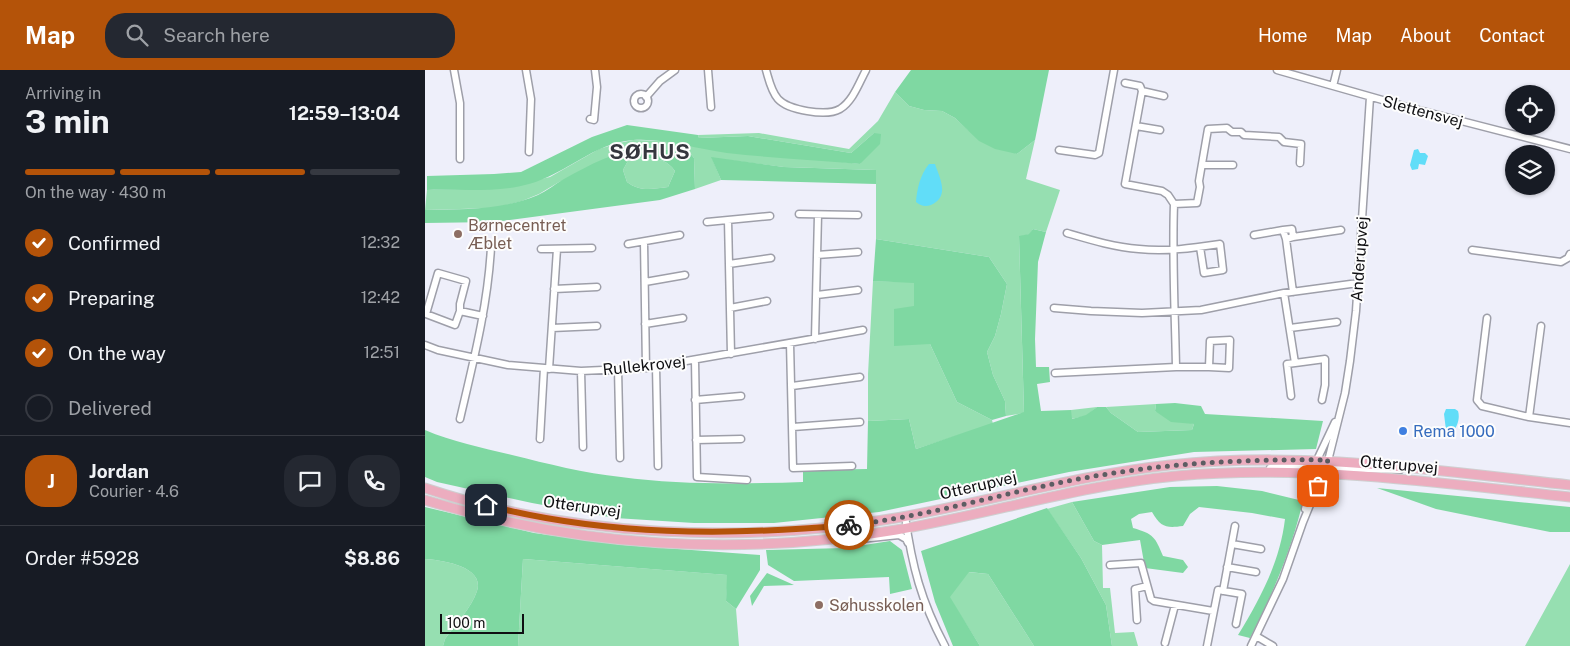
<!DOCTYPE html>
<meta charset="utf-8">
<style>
:root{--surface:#171b24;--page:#242831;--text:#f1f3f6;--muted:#9ea1a6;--line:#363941;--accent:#b45309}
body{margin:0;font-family:"Public Sans",sans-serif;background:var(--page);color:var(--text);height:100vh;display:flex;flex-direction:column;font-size:19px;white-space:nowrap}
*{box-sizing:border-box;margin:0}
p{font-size:16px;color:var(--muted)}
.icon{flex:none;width:28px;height:28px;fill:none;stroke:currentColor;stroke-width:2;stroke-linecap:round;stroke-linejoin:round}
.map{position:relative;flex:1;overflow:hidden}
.sheet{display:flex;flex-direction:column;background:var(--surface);width:425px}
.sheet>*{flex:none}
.fabs{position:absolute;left:1080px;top:15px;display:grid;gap:10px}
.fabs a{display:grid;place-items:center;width:50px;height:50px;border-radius:50%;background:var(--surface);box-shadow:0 1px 4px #0004;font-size:25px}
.scale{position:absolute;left:15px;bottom:12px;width:84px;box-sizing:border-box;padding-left:5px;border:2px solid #0f0f12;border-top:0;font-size:14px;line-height:18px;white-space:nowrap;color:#0f0f12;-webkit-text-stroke:4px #fdfdfd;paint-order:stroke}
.pin{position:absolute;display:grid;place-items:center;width:42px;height:42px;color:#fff;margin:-21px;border-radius:10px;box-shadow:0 2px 8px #0006}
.courier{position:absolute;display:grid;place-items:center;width:50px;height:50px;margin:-25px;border:4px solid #b45309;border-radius:50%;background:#fff;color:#222;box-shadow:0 1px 6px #0007}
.headline em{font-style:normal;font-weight:700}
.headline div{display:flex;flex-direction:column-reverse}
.headline{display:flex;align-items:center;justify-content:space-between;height:85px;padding:0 25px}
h1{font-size:32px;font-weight:700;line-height:38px}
.bar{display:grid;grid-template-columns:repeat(4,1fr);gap:8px 5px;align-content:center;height:60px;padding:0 25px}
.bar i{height:6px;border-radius:4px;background:var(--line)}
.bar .selected{background:var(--accent)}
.bar p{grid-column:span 4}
.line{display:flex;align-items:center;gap:12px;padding:0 25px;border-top:1px solid var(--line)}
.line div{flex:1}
.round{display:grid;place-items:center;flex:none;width:52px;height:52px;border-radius:20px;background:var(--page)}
ol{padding:0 25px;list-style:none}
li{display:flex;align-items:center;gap:15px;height:55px}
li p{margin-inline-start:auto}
li .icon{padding:5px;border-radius:50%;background:var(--accent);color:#fff;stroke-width:4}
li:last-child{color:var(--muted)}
li i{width:28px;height:28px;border:2px solid var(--line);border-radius:50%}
header{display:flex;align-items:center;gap:30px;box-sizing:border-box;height:70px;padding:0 25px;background:var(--accent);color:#fff}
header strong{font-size:24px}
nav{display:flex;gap:28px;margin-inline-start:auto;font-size:18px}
.search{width:350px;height:45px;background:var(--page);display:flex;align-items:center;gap:12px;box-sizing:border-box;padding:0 18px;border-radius:20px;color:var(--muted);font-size:19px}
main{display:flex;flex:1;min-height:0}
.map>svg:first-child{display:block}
</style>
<header>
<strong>Map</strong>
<div class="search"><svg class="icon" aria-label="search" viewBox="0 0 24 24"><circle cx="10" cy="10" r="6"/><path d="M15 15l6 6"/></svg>Search here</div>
<nav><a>Home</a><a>Map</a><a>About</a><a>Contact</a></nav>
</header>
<main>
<section class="sheet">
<div class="headline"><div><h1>3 min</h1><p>Arriving in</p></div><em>12:59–13:04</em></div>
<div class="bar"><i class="selected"></i><i class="selected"></i><i class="selected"></i><i></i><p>On the way · 430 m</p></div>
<ol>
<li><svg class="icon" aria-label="check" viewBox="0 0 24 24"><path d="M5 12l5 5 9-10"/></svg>Confirmed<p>12:32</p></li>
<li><svg class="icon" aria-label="check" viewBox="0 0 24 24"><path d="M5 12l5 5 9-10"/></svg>Preparing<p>12:42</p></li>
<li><svg class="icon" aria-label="check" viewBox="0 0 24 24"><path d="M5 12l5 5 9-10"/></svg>On the way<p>12:51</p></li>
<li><i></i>Delivered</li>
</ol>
<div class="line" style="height:90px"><b class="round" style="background:var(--accent);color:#fff">J</b><div><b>Jordan</b><p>Courier · 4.6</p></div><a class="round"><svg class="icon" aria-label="chat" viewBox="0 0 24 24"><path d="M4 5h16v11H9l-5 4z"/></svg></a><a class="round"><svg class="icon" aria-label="phone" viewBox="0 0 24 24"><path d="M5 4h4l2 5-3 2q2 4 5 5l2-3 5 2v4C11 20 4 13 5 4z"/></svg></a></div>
<div class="line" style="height:65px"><div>Order #5928</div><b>$8.86</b></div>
</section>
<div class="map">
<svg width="1145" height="576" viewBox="0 0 1145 576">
<rect width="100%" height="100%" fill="#eeeffa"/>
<!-- green -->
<path fill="#96dfb1" d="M470 22 484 36 499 40 517 41 530 48 543 60 592 84 610 70 601 109 635 120 621 162 608 159 605 164 594 167 599 343 581 346 580 331 568 305 562 282 570 266 576 244 582 214 564 187 451 169V100L359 97 287 88 296 110 270 119 269 88 265 83 220 77 134 112 114 124 97 131 70 138 0 140 2 120 78 118 125 107 174 79 194 73 208 70 239 71 435 94 449 63 426 83 323 66 274 68 273 65 334 63 424 79 453 51Z
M221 88C234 89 242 90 250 101L243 117C227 119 215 122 202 112L198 100 204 89Z
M448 211 489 212 490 236 505 274 532 332 567 350 568 354 491 379 484 349 443 351V304Z
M731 334 730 341 769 354 767 360 713 362 686 343 681 337Z
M672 337 661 346 646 349V340Z
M647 432 669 471 677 475 678 518H685L690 563 709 562 713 576H687L681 535 656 488 622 439Z
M0 489C16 490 60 496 52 521 47 537 30 555 20 569L18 576H0Z
M98 489 303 505 301 531 311 539 314 576H93Z
M1145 494V576H1100Z
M543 502 563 504 609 576H555L524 527Z"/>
<!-- forest -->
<path fill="#7fd8a2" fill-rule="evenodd" d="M486 0H624L610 70 592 84 570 79 554 71 530 48 517 41 499 40 484 36 470 22Z
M202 55 273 65 274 68 323 66 426 83 449 63 456 64 455 74 435 94C391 90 346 88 302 83 271 79 240 68 208 70 169 73 141 104 104 114 73 123 34 119 2 120V106L69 104 96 102 167 67Z
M220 77 265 83 269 88 270 119 235 130 69 152 0 153V140C40 139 74 141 113 125 122 121 130 114 139 109 166 94 189 82 220 77ZM221 88C234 89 242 90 250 101L243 117C227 119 215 122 202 112L198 100 204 89Z
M286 87 359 97 451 100V114L296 110Z
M608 159 621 162 613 192 610 269 611 297H624L625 312 612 314 616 341 646 340 647 349 661 345 672 337H681L686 343 713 362 767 360 769 354 746 352 730 341 731 334 750 333 776 336 780 344 898 351 891 379 769 382 644 402 454 442 349 453H269L190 448 107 433 12 412 0 407V360C28 372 58 378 87 385 123 394 159 403 196 407 255 415 318 414 378 412V400L442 399 443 351 484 349 491 379 599 342 594 166 604 164Z
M451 169 564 187 582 214 576 244 570 266 562 282 568 305 580 331 581 346 567 350 532 332 505 274 469 276V239L489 236V213L448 211Z
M792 416 837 421 878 431C867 478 848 524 825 568L813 565C835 529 855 492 860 449L827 443 774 437 765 444 758 456C742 458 736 458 727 442L714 444 706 449 708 458C729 464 730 467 738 486L758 490 763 497 758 503 720 498 715 470 677 475 669 471 647 432 745 417Z
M952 418 1145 437V462H1125L1011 439Z
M0 437 109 463 198 475 335 485V500L311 539 301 531 302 505 98 489 93 576H18L20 569C30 555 47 537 52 521 60 496 16 490 0 489Z
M622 438 656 488 681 535 687 576H609L563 504 544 502 525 527 555 576H528L510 532 496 481Z
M465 471 477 480 487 519 465 524 464 507 369 511 343 495 341 480 420 478Z
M342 503 369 515 339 516 327 536 325 526Z"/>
<!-- water -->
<path fill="#61ddf8" d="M993 79 995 83H1000L1003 86 1000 95 994 94 993 99 987 100 985 95 989 80Z
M504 94H510C515 109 525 126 506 135 500 137 496 136 491 132 492 119 495 105 504 94Z
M1021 339H1030L1033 341C1035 347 1033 356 1028 361L1021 360 1019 344Z"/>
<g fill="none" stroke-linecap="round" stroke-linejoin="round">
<!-- minor casing -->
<g stroke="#9e9fa9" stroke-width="9">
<path id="minor" d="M29 0 35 33V89
M101 0 106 29 104 82
M283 0 286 37
M341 0C344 10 346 21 353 29 363 40 401 47 415 39 428 31 434 13 441 0
M852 0 982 37 1145 79
M700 13 715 16 717 21
M908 16 912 0
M209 31a7 7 0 1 1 14 0a7 7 0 1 1-14 0Z
M739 26 717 21 700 114 737 121 743 125 749 134
M221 27 235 11 250 0
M165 49 169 50 172 17 170 0
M711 56 735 60
M634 80 670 85 674 83 689 0
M777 95H808
M749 134 772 133 775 117 774 111 783 59 802 58 807 62H816L819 65 854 67 859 72 876 74 875 93
M749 134C747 189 750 243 751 297
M374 144 433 145
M303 150 306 284
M282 152 345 146
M642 163C666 170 689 177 714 179 741 182 768 178 795 174L798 200 779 203 775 177
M829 165 858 160
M868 167 916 160
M861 169 868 167 867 159 858 160 861 169 868 222
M219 172 221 298
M203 174 255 165
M116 179 167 178
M1047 180 1136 192 1143 188 1145 184
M392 185 433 182
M304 194 346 188
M220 212 260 205
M129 219 172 217
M859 223 870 293 862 294 866 326
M392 225 433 220
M305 238 342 231
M629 238 666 241 717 243 776 240 859 223 933 213
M35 241 30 255 1 244 13 203 41 211 35 234V241L58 246
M1062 248 1052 330 1057 336 1104 347
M220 254 258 248
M1116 256 1104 347 1145 353
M127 258 172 256
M865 258 912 252
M390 269 393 145
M365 273 368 398 427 396
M0 275 13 280 83 295 156 301 221 298 438 260
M270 290 272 407 322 410
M870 293 900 289V315L897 330
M231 296 233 396
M124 299 132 179
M193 299 195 388
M156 301 158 377
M630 303 751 297H784L785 271 805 270 804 298 784 297
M367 316 435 307
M270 330 316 326
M35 349C48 293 63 235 66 177
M368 357 435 352
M115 369 119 298
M271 370 316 369
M845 398 893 396
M897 399 908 398 975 400
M880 439 892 390 910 352
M480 446C487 496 496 531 520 576
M417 471 474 465 481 469 483 473
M807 474 836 479
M685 495 716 493 726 529 729 531 788 541
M802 497 831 502
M798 521 810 456
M712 550 710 519 722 516
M831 566 848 576
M740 573 750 535
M782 576 793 520 817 524 811 554
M826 576 858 509 878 452 903 391 920 323 925 291 931 241 945 27"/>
</g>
<!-- major casing -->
<g stroke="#cfcfd0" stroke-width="11">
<path id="major" d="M0 418C145 467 322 474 471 448 563 432 652 405 745 395 879 380 1013 401 1145 415
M0 430C152 477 314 487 471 460 565 444 656 415 751 406 883 394 1014 413 1145 427"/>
</g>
<!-- minor -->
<use href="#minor" stroke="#fff" stroke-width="6"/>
<!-- major -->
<use href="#major" stroke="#ecadbf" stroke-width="9"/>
</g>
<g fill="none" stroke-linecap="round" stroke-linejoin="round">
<!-- done -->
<path stroke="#5d5d63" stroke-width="5" stroke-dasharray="0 9" d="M424 455C502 447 577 423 654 409 737 393 819 389 903 390L893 416"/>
<!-- route -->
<path stroke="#b45309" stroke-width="6" d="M61 435C180 466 303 466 424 455"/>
</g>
<!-- markers -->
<g fill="#8d6e63" stroke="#fdfdfd" stroke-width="2">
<circle cx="33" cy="164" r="5"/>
<circle cx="394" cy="535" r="5"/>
</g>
<circle fill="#3f7fe0" stroke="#fdfdfd" stroke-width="2" cx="978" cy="361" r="5"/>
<g text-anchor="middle" stroke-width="4" stroke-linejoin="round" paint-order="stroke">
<!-- street labels -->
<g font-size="16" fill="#0f0f12" stroke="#fdfdfd">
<text transform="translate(998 41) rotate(15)" y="6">Slettensvej</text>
<text transform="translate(934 189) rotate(-86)" y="6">Anderupvej</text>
<text transform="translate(219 295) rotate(-6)" y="6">Rullekrovej</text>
<text transform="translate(974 394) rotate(5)" y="6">Otterupvej</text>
<text transform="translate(553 415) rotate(-13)" y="6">Otterupvej</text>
<text transform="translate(157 436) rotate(8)" y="6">Otterupvej</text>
</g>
<!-- education labels -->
<g font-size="16" fill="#785e54" stroke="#fdfdfd" text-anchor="start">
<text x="43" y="161">Børnecentret<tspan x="43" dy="18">Æblet</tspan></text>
<text x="404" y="541">Søhusskolen</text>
</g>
<!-- shop labels -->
<g font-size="16" fill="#366cbe" stroke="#fdfdfd" text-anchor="start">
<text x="988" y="367">Rema 1000</text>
</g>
<!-- district labels -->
<g font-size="21" font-weight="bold" letter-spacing="1" fill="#35363e" stroke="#fdfdfd">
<text x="225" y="89">SØHUS</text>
</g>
</g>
</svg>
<div class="fabs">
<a><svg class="icon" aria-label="locate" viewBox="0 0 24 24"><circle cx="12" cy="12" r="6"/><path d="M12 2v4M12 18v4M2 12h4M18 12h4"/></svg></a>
<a><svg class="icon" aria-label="layers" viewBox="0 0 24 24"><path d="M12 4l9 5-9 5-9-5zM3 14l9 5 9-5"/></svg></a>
</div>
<div class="scale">100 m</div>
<div class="pin" style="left:893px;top:416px;background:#ea580c"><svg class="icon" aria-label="bag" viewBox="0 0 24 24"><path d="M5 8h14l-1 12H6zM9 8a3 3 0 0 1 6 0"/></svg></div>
<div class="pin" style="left:61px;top:435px;background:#1f2937"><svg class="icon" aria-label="home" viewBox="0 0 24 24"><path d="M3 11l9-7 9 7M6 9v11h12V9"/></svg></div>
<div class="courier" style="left:424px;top:455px"><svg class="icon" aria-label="bike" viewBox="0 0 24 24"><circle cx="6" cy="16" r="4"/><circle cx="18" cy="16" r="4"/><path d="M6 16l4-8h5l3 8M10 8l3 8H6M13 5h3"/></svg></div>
</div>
</main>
